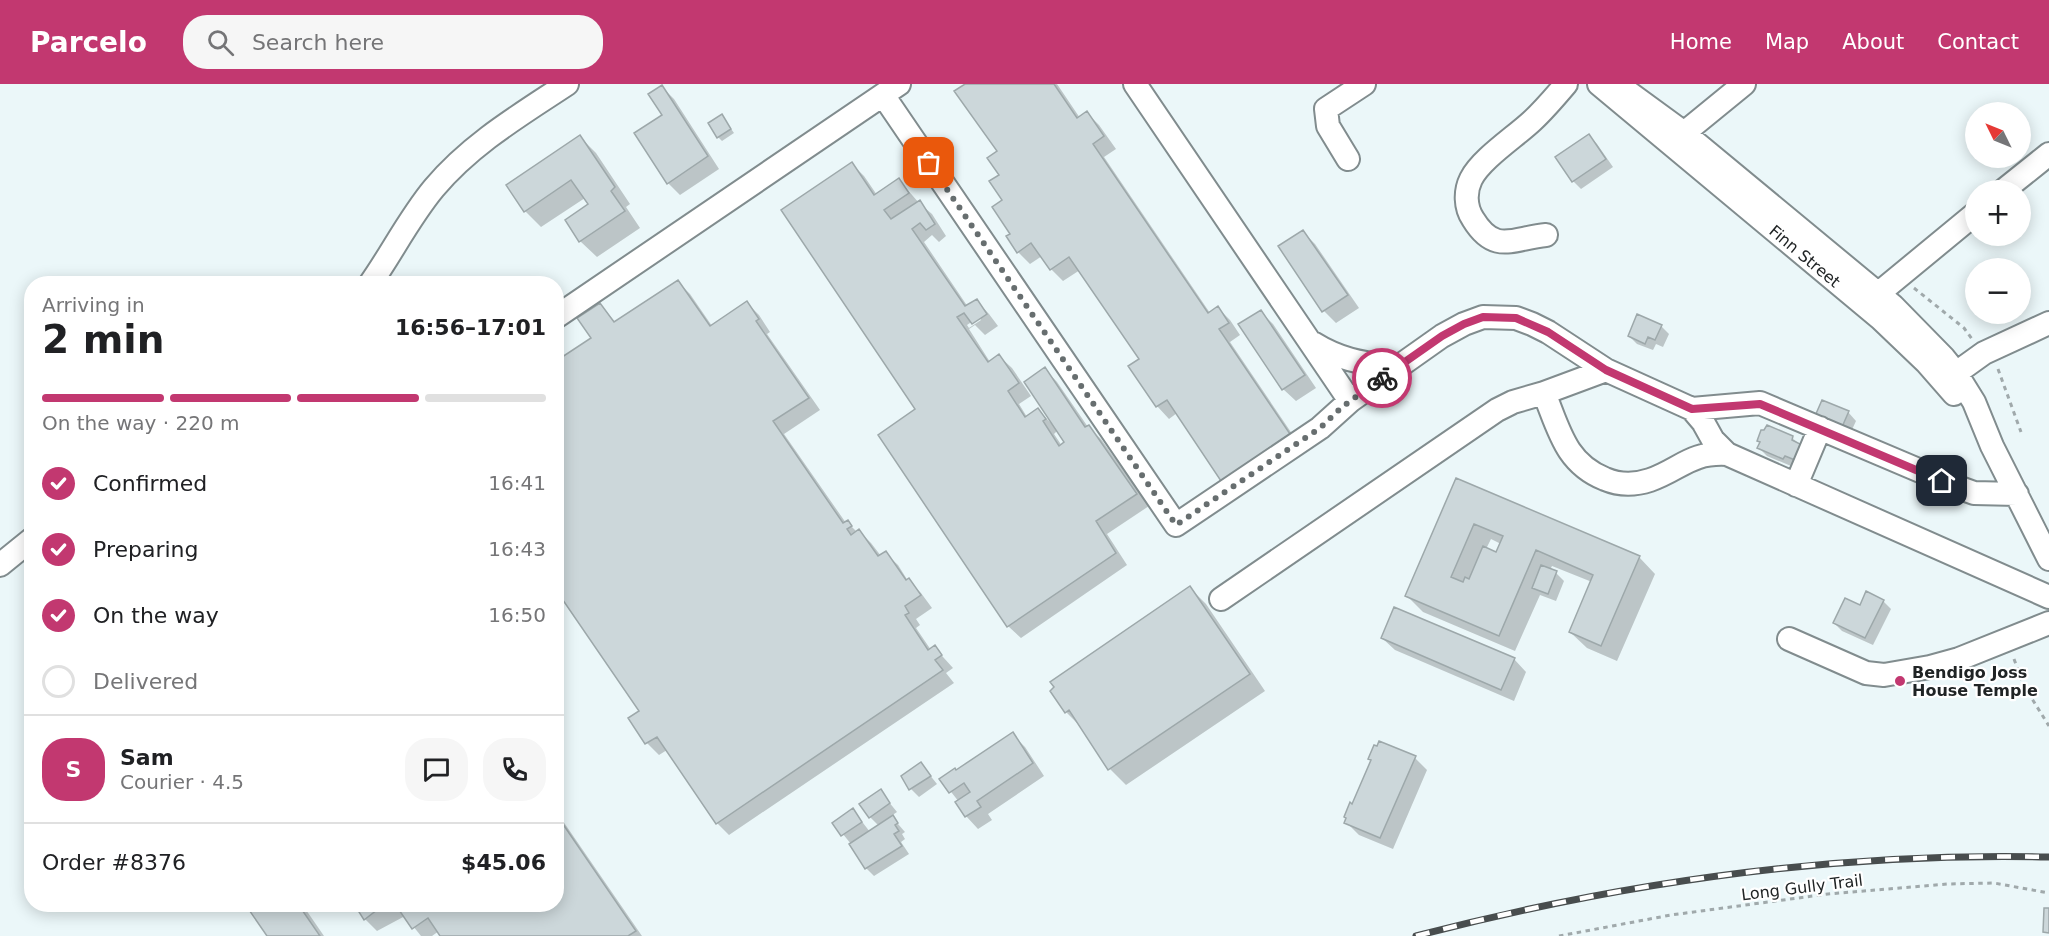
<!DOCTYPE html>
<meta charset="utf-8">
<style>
:root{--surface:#fff;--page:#f6f6f6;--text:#202124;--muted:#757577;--line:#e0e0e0;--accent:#c23870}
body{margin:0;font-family:"DejaVu Sans",sans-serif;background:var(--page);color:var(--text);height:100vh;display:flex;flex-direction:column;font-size:22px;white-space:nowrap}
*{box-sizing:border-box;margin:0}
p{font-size:20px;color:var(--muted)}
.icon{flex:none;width:33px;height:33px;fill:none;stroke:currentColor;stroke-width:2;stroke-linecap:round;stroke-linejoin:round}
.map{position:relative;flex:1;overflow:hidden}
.drawer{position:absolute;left:24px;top:192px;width:540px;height:636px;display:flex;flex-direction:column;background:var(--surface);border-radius:24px;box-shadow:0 3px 15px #0003}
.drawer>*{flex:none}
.needle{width:39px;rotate:313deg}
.controls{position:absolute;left:1965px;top:18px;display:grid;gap:12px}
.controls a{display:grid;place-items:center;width:66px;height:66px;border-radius:50%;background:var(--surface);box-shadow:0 3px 15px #0003;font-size:30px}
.pin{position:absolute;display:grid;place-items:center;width:51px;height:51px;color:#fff;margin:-26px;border-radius:12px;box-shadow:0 3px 9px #0006}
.courier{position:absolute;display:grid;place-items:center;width:60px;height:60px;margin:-30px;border:4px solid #c23870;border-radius:50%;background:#fff;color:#222;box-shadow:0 2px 8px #0007}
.head em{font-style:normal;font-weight:700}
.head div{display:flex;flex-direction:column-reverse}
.head{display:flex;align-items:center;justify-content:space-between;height:102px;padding:0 18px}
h1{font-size:39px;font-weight:700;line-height:45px}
.bar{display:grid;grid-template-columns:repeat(4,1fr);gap:9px 6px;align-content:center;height:72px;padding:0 18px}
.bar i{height:8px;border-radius:4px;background:var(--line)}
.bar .selected{background:var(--accent)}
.bar p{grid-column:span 4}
.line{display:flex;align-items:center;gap:15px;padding:0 18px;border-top:2px solid var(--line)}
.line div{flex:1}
.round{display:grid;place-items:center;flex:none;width:63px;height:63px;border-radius:24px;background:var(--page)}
ol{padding:0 18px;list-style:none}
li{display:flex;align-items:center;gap:18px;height:66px}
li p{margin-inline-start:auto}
li .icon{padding:6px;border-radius:50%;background:var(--accent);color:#fff;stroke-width:4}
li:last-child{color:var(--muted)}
li i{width:33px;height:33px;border:3px solid var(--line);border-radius:50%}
header{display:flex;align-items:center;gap:36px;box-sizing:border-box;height:84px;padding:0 30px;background:var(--accent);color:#fff}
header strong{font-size:28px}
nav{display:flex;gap:33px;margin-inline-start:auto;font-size:21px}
.search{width:420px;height:54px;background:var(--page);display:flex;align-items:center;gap:15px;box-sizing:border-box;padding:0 21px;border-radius:24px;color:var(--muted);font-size:22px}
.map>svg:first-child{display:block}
</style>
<header>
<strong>Parcelo</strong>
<div class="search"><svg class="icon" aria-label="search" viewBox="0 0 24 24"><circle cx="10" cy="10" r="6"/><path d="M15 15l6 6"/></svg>Search here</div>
<nav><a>Home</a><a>Map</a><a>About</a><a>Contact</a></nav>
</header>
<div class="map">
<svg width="2049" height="852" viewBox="0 0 2049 852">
<rect width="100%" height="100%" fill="#ebf7f9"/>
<!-- shadow -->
<path fill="#0003" fill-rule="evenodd" d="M967 0H1057L1080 34 1087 29 1099 41 1116 65 1104 73 1210 229 1218 224 1230 236 1240 251 1230 258 1301 363 1235 408 1223 396 1177 329 1169 335 1157 322 1141 276 1080 186 1063 197 1051 185 1042 172 1030 180 1018 168 1004 117 999 67Z
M662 3 674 15 719 85 680 111 668 99Z
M722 32 734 49 722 57 718 53Z
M1589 52 1597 60 1613 83 1581 105 1573 97Z
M580 53 596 69 630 120 626 123 640 144 597 173 580 157 590 121 585 114 541 143 525 127Z
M852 80 864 92 877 111 899 96 919 119 932 130 946 152 939 158 932 151 924 158 968 223 977 217 989 230 998 242 985 251 975 241 969 245 990 278 999 272 1012 284 1031 312 1019 320 1027 333 1038 326 1051 339 1045 285 1057 298 1088 343 1101 355 1149 422 1107 450 1127 481 1021 554 1008 542 917 325ZM979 233 981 236 969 244 967 241ZM1058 346 1067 359 1062 362 1054 350Z
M1303 148 1315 160 1359 224 1336 239 1324 227 1280 163Z
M678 198 690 210 712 242 747 219 759 231 770 248 767 250 820 326 784 350 846 439 847 438 857 448 859 447 871 459 881 472 885 469 898 481 908 497 921 509 932 524 916 535 920 541 916 544 931 566 934 563 953 584 946 589 954 599 729 751 717 739 667 666 659 671 647 659 641 628 593 254 600 220 616 239Z
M1261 228 1273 240 1316 304 1296 317 1283 305 1240 241Z
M1661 242 1669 250 1663 263 1656 260 1653 266 1637 260 1629 252Z
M1848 328 1856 337 1850 350 1825 340Z
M1792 354 1802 362 1791 382 1767 372 1759 364 1761 359 1758 357Z
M1457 396 1639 473 1655 490 1617 577 1587 564 1570 548 1592 498 1552 482 1550 486 1556 489 1564 497 1556 517 1540 511 1515 567 1423 528 1406 511ZM1491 455 1501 460 1497 469 1486 465Z
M1190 504 1206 520 1265 607 1126 701 1110 685 1082 644 1066 628 1052 607Z
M1883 517 1891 525 1873 561 1842 547 1834 539 1860 523Z
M1382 554 1514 575 1526 588 1514 617 1395 566Z
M1012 650 1025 663 1044 692 988 730 992 736 978 745 966 732 957 719 959 718 941 695 957 688Z
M1415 674 1427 686 1393 765 1359 751 1346 738 1372 677Z
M921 680 937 700 919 713 911 705Z
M880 707 897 728 891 732 905 748 902 750 905 755 901 758 909 770 874 792 866 784 851 760 834 739 853 726 870 748 879 742 870 733Z
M556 727 642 852H442L439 847 432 852H421L405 832 377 847 365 835 355 820H556Z
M247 820H302L324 852H269Z"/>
<!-- building -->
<path fill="#ccd7da" stroke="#9da8aa" stroke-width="1.5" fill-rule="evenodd" d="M965 0H1054L1077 34 1087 27 1104 52 1093 60 1208 229 1218 222 1229 239 1219 245 1290 350 1221 397 1167 316 1156 323 1128 282 1139 275 1069 173 1050 186 1031 159 1017 169 1006 152 1010 150 992 123 1002 116 989 97 999 91 987 74 997 67 954 7Z
M662 1 708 72 667 100 634 49 662 31 648 10Z
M722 30 731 45 717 54 708 39Z
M1589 50 1606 75 1572 98 1555 73Z
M580 51 615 103 611 107 625 127 579 158 565 136 588 120 571 96 524 128 506 101Z
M852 78 874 111 899 94 909 109 884 126 891 135 920 116 935 140 926 146 920 139 912 145 965 222 977 215 987 230 972 240 964 229 957 233 988 278 999 270 1019 299 1008 307 1025 333 1038 324 1046 335 1043 337 1059 362 1064 358 1024 298 1045 283 1085 343 1089 341 1137 410 1096 437 1116 469 1007 543 878 351 915 325 781 126Z
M1303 146 1348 211 1322 228 1278 162Z
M678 196 710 242 747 217 759 235 756 237 809 314 773 337 843 439 848 436 852 442 847 445 851 451 859 445 878 472 886 467 906 496 909 494 921 511 905 522 909 529 905 531 928 566 935 561 942 571 935 576 943 586 716 740 657 653 645 660 628 634 639 627 556 506V277L591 254 577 234 600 219 614 238Z
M1261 226 1305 291 1282 306 1238 240Z
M1637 230 1662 241 1655 256 1648 253 1645 260 1628 252Z
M1822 316 1849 327 1842 343 1815 332Z
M1767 341 1793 352 1792 356 1802 361 1795 376 1785 372 1783 375 1757 364 1760 358 1757 357 1761 346H1764Z
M1456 394 1640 472 1601 562 1569 548 1593 491 1536 466 1499 552 1405 512ZM1474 440 1503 452 1496 468 1483 462 1469 495 1465 493 1463 498 1451 493Z
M1541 481 1557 487 1548 510 1532 504Z
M1190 502 1250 590 1108 686 1069 626 1065 629 1050 607 1054 603 1050 598Z
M1866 507 1884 516 1865 554 1833 539 1845 514 1860 521Z
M1394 523 1515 574 1501 606 1381 554Z
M1013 648 1033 679 977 717 981 723 965 733 955 718 970 708 964 699 949 709 939 695 955 684 956 686Z
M1379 657 1416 672 1380 754 1344 739 1346 734 1344 733 1350 718 1352 720 1371 676 1368 675 1374 661 1377 662Z
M921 678 931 692 909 706 901 692Z
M881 705 890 719 869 734 859 720Z
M853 724 862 738 841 752 832 739Z
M556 730 636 847 628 852H440L428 834 412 845 395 820H556Z
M893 731 898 739 895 741 899 747 894 750 902 762 865 785 849 760Z
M245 820H298L320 852H267Z
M354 820H391L383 826 382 824 377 826 364 836Z
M2044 824H2049V849L2043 848Z"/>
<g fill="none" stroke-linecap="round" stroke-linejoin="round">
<!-- minor casing -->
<g stroke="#818c8e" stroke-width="26">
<path id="minor" d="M1135 0 1350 317
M1599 0 1881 235 1926 278 1954 310
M1617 0 1684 49 1893 222 1944 274 1956 289 1974 318 1992 362 2049 475
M883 11 1176 441 1320 344 1350 317 1442 252 1464 240 1483 233 1516 234 1532 240 1548 248 1606 286 1692 325 1703 338 1713 356 1727 370 2049 513
M1675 59 1684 49 1744 0
M1348 75 1328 42 1326 25 1364 0
M2004 106 2049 70
M1546 151C1513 154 1495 171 1473 135 1465 123 1465 107 1471 95 1481 75 1515 53 1532 37 1544 26 1555 13 1566 0
M370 200C392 169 409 134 434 104 471 60 520 31 567 0
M1868 218 1976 129
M556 233 899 0
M1313 259C1342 277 1364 279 1397 284
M1945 297 1984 269 2049 239
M1544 309 1606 286
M1692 325 1760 319 1963 405 1974 409 2017 410
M1796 401 1820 344
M0 481 32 455
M1221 515 1497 326 1513 318 1544 309C1559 345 1565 379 1605 395 1619 401 1635 401 1650 396 1681 385 1690 368 1727 370
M1789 555 1866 589 1884 591 1930 583 1959 575 2049 539"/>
</g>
<!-- path -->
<path stroke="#a0a9ab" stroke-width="3" stroke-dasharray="4.5 4.5" stroke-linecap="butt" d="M1914 204 1964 244 1972 255
M1998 285 2021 348
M2014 575 2024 602 2049 642
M1559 852 1671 831 1828 810 1947 800 1994 799 2049 809"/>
<!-- minor -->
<use href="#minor" stroke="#fff" stroke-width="22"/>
<!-- rail casing -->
<g stroke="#484d4e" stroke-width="7">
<path id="rail" d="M1416 852C1623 798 1835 768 2049 773"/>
</g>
<!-- rail -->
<use href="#rail" stroke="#fff" stroke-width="4.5" stroke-dasharray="14" stroke-linecap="butt"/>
</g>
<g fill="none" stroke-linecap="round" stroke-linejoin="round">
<!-- done -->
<path stroke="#676e6f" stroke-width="6" stroke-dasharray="0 10.8" d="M929 79 1176 441 1320 344 1342 323 1382 294"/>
<!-- route -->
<path stroke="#c23870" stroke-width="8" d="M1382 294 1442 252 1464 240 1483 233 1516 234 1548 248 1606 286 1692 325 1760 320 1942 397"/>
</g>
<!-- markers -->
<circle fill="#c23870" stroke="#fff" stroke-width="2" cx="1900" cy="597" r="6"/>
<g text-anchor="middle" stroke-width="4.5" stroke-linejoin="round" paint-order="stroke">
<!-- street labels -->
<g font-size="16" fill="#202425" stroke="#fff">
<text transform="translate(1805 172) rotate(40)" y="6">Finn Street</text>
<text transform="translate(1802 803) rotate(-7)" y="6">Long Gully Trail</text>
</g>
<!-- poi labels -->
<g font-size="16" font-weight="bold" fill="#202425" stroke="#fff" text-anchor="start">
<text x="1912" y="594">Bendigo Joss<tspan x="1912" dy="18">House Temple</tspan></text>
</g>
</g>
</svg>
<div class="controls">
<a><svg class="needle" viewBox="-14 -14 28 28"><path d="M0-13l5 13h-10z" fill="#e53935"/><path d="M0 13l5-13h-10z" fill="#757577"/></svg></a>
<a>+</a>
<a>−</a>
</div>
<div class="pin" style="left:929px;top:79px;background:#ea580c"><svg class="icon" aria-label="bag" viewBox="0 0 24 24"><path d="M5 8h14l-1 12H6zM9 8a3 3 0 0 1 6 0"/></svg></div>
<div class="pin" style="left:1942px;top:397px;background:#1f2937"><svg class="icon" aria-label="home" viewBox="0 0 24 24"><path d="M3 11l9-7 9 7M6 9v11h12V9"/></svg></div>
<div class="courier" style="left:1382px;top:294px"><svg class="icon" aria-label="bike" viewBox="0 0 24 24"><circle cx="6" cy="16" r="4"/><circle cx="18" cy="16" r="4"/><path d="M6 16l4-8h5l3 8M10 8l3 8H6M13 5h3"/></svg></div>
<section class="drawer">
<div class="head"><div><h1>2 min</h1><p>Arriving in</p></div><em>16:56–17:01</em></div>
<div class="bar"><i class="selected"></i><i class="selected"></i><i class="selected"></i><i></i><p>On the way · 220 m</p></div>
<ol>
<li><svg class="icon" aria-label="check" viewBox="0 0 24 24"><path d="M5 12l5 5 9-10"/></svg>Confirmed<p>16:41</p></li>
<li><svg class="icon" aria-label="check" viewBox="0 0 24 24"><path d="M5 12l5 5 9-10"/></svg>Preparing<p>16:43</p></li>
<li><svg class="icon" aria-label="check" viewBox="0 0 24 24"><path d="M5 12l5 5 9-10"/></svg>On the way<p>16:50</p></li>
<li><i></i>Delivered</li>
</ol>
<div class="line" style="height:108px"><b class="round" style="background:var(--accent);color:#fff">S</b><div><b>Sam</b><p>Courier · 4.5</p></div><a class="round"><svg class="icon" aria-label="chat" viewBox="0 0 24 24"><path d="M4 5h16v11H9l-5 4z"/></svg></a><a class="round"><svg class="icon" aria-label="phone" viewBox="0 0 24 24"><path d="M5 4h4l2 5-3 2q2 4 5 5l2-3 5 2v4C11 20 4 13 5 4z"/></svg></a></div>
<div class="line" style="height:78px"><div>Order #8376</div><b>$45.06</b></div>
</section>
</div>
